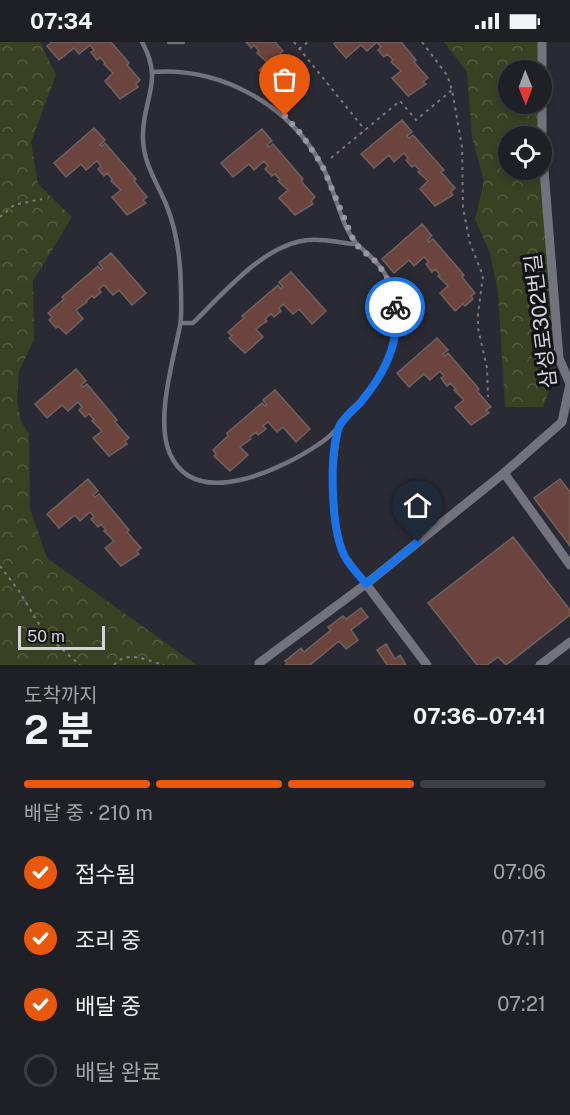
<!DOCTYPE html>
<html lang="ko">
<meta charset="utf-8">
<style>
:root{--surface:#1f2026;--page:#2c2d32;--text:#f1f3f6;--muted:#a1a3a7;--line:#3c3e43;--accent:#ea580c}
body{margin:0;font-family:"Public Sans","Noto Sans KR",sans-serif;background:var(--page);color:var(--text);height:100vh;display:flex;flex-direction:column;font-size:22px;white-space:nowrap}
*{box-sizing:border-box;margin:0}
p{font-size:20px;color:var(--muted)}
.icon{flex:none;width:33px;height:33px;fill:none;stroke:currentColor;stroke-width:2;stroke-linecap:round;stroke-linejoin:round}
.map{position:relative;height:623px;overflow:hidden}
.details{display:flex;flex-direction:column;background:var(--surface);flex:1}
.details>*{flex:none}
.needle{width:39px;rotate:179deg}
.controls{position:absolute;left:498px;top:18px;display:grid;gap:12px}
.controls a{display:grid;place-items:center;width:54px;height:54px;border-radius:50%;background:var(--surface);box-shadow:0 3px 9px #0003,0 0 0 2px var(--line);font-size:30px}
.scale{position:absolute;left:18px;bottom:15px;width:87px;box-sizing:border-box;padding-left:6px;border:3px solid #d3d3d9;border-top:0;font-size:16px;line-height:21px;white-space:nowrap;color:#d3d3d9;-webkit-text-stroke:4px #131317;paint-order:stroke}
.pin{position:absolute;display:grid;place-items:center;width:51px;height:51px;color:#fff;margin:-62px -26px;border-radius:50% 50% 50% 0;rotate:-45deg;box-shadow:0 0 6px #0007}
.pin .icon{rotate:45deg}
.courier{position:absolute;display:grid;place-items:center;width:60px;height:60px;margin:-30px;border:4px solid #1a73e8;border-radius:50%;background:#fff;color:#222;box-shadow:0 2px 8px #0007}
.headline em{font-style:normal;font-weight:700}
.headline div{display:flex;flex-direction:column-reverse}
.headline{display:flex;align-items:center;justify-content:space-between;height:102px;padding:0 24px}
h1{font-size:39px;font-weight:700;line-height:45px}
.bar{display:grid;grid-template-columns:repeat(4,1fr);gap:9px 6px;align-content:center;height:72px;padding:0 24px}
.bar i{height:8px;border-radius:4px;background:var(--line)}
.bar .on{background:var(--accent)}
.bar p{grid-column:span 4}
ol{padding:0 24px;list-style:none}
li{display:flex;align-items:center;gap:18px;height:66px}
li p{margin-inline-start:auto}
li .icon{padding:6px;border-radius:50%;background:var(--accent);color:#fff;stroke-width:4}
li:last-child{color:var(--muted)}
li i{width:33px;height:33px;border:3px solid var(--line);border-radius:50%}
.status{display:flex;justify-content:space-between;align-items:center;height:42px;padding:0 30px;background:var(--surface);direction:ltr}
.status svg{height:16px;fill:currentColor}
.map>svg:first-child{display:block}
</style>
<div class="status"><b>07:34</b><svg viewBox="0 0 49 12"><path d="M0 12V9h3v3zM5 12V6h3v6zM10 12V3h3v9zM15 12V0h3v12zM26 1h20v11H26zM47 4h2v5h-2z"/></svg></div>
<div class="map">
<svg width="570" height="623" viewBox="0 0 570 623">
<defs>
<pattern id="forest-crowns" width="20" height="18" patternUnits="userSpaceOnUse" patternTransform="scale(1.5)"><rect width="20" height="18" fill="#3a4022"/><path d="M2 6a3 3 0 1 1 6 0M12 15a3 3 0 1 1 6 0" fill="none" stroke="#565b42"/></pattern>
</defs>
<rect width="100%" height="100%" fill="#292a33"/>
<!-- forest -->
<path fill="url(#forest-crowns)" d="M0 0H40L56 33 31 100 38 142 72 175 33 239 34 298 19 329 17 359 21 379 29 392 30 467 47 516 197 623H0Z
M444 0H539V28H508V62H538L539 94H508V128H541L550 232 555 333 543 365H505L498 251 490 211 475 177 484 139 472 95 467 30Z"/>
<!-- building -->
<path fill="#6b453d" stroke="#6f6260" stroke-width="1.5" d="M52 0H111L129 21 127 23 140 38 136 42 138 45 120 57 105 39 113 31 104 22 105 21 100 15 97 18 91 10 94 8 90 3 79 12 74 6 59 18 47 4Z
M246 0H275L283 9 280 11 294 27 290 31 292 33 274 45 259 28 267 20 257 11 259 9 254 3 251 6Z
M336 0H401L416 18 414 20 428 36 423 40 426 42 408 54 392 36 401 29 391 20 393 18 387 12 384 15 378 8 381 5 377 0 367 9 361 3 346 16 334 2Z
M402 78 412 90 407 94 409 96 413 93 444 128 441 130 455 146 451 150 453 153 435 164 420 147 428 139 418 130 420 129 415 123 412 125 406 118 408 116 404 111 394 120 389 113 374 126 361 112Z
M94 86 105 98 100 103 102 104 105 101 136 137 134 139 147 155 143 158 146 161 127 173 112 155 121 148 111 139 112 137 107 131 104 134 98 127 101 124 97 119 86 128 81 122 66 135 54 121Z
M262 87 272 99 267 103 269 105 273 102 303 137 301 139 315 155 311 159 313 162 295 173 279 156 288 148 278 139 280 138 275 132 272 134 265 127 268 124 264 119 254 128 249 122 233 135 221 121Z
M422 182 432 194 428 198 429 200 433 197 464 233 462 235 475 251 471 254 473 257 465 264 463 262 455 269 440 251 448 244 438 234 440 233 435 227 432 230 426 222 429 220 424 215 414 224 409 218 394 231 382 217Z
M111 211 146 251 132 263 119 248 113 253 104 243 99 247 101 250 94 256 92 254 86 259 87 260 76 268 83 277 66 292 58 284 56 286 49 278 52 275 48 271 64 257 62 255 98 224 101 228 103 226 99 221Z
M291 230 326 269 312 282 299 267 293 272 283 262 279 266 281 269 274 275 271 272 265 277 267 279 256 287 263 295 245 311 229 296 232 294 228 290 244 276 242 274 278 243 281 247 283 245 279 240Z
M437 296 448 308 443 312 445 314 448 311 479 347 477 349 491 365 486 368 489 371 471 383 455 365 464 358 454 348 456 347 450 341 447 344 441 336 444 334 440 329 430 338 424 332 409 345 397 331Z
M76 327 86 339 81 343 83 345 87 342 117 378 115 380 129 396 125 399 127 402 109 414 93 396 102 389 92 379 94 378 89 372 85 375 79 368 82 365 78 360 68 369 62 363 47 376 35 362Z
M275 348 310 387 296 400 283 385 277 390 268 380 263 384 266 387 258 393 256 390 250 395 251 397 240 405 248 413 230 429 214 414 216 412 213 408 228 394 227 391 262 361 265 364 267 363 263 358Z
M88 437 98 449 93 453 95 455 99 452 129 488 127 490 141 506 137 509 139 512 121 524 105 506 114 499 104 489 106 488 101 482 98 485 91 477 94 475 90 470 80 479 75 473 59 486 47 472Z
M560 437 570 450V504L534 456Z
M513 495 570 568V573L506 623 498 615 487 623H477L428 561Z
M361 566 368 575 351 588 358 598 346 607 339 599 310 623H285L287 621 285 619 301 606 304 610 331 588 328 585 343 574 346 577Z
M386 602 395 617 400 613 406 623H387L377 608Z"/>
<g fill="none" stroke-linecap="round" stroke-linejoin="round">
<!-- path -->
<path stroke="#7a7a82" stroke-width="2" stroke-dasharray="3 4.5" stroke-linecap="butt" d="M294 0 365 88
M422 0 447 33 452 48 462 105 463 166 470 201 483 234 478 272V286L487 326 488 355
M299 7 308 0
M331 116 400 59 416 78 452 48
M0 175 14 163 42 157
M0 524 19 549 45 592 80 623
M114 623C127 607 148 619 164 623"/>
<!-- lane -->
<path stroke="#72737d" stroke-width="4.5" d="M142 0C165 41 141 58 143 98 144 122 157 141 166 162 177 189 181 221 181 250 181 261 182 273 180 284 173 319 155 379 170 412 196 470 284 426 319 402 332 394 342 381 351 370 381 336 402 306 393 259 392 250 389 240 385 232 374 212 357 209 346 185 337 165 332 141 321 122 288 62 221 25 152 30
M169 0H183
M181 281H193C223 252 264 202 308 198 323 196 340 201 355 202
M340 384C333 420 327 478 344 512 349 523 359 533 366 542"/>
<!-- street -->
<path stroke="#72737d" stroke-width="9" d="M504 431 570 523
M366 542 427 623
M259 623V621L366 542 504 431 562 380 570 342 559 316 542 103V0
M540 623 570 600"/>
</g>
<g fill="none" stroke-linecap="round" stroke-linejoin="round">
<!-- done -->
<path stroke="#98989f" stroke-width="6" stroke-dasharray="0 10.8" d="M285 74 302 93 322 123 355 202 375 219 386 233 395 265"/>
<!-- route -->
<path stroke="#1a73e8" stroke-width="8" d="M395 265C401 301 383 334 360 361 353 368 342 377 339 385 329 413 331 486 344 513 349 523 359 533 366 542L418 500"/>
</g>
<g text-anchor="middle" stroke-width="6" stroke-linejoin="round" paint-order="stroke">
<!-- street labels -->
<g font-size="21" fill="#d3d3d9" stroke="#131317">
<text transform="translate(541 279) rotate(-97)" y="7">삼성로302번길</text>
</g>
</g>
</svg>
<div class="controls">
<a><svg class="needle" viewBox="-14 -14 28 28"><path d="M0-13l5 13h-10z" fill="#e53935"/><path d="M0 13l5-13h-10z" fill="#a1a3a7"/></svg></a>
<a><svg class="icon" aria-label="locate" viewBox="0 0 24 24"><circle cx="12" cy="12" r="6"/><path d="M12 2v4M12 18v4M2 12h4M18 12h4"/></svg></a>
</div>
<div class="scale">50 m</div>
<div class="pin" style="left:285px;top:74px;background:#ea580c"><svg class="icon" aria-label="bag" viewBox="0 0 24 24"><path d="M5 8h14l-1 12H6zM9 8a3 3 0 0 1 6 0"/></svg></div>
<div class="pin" style="left:418px;top:500px;background:#1f2937"><svg class="icon" aria-label="home" viewBox="0 0 24 24"><path d="M3 11l9-7 9 7M6 9v11h12V9"/></svg></div>
<div class="courier" style="left:395px;top:265px"><svg class="icon" aria-label="bike" viewBox="0 0 24 24"><circle cx="6" cy="16" r="4"/><circle cx="18" cy="16" r="4"/><path d="M6 16l4-8h5l3 8M10 8l3 8H6M13 5h3"/></svg></div>
</div>
<section class="details">
<div class="headline"><div><h1>2 분</h1><p>도착까지</p></div><em>07:36–07:41</em></div>
<div class="bar"><i class="on"></i><i class="on"></i><i class="on"></i><i></i><p>배달 중 · 210 m</p></div>
<ol>
<li><svg class="icon" aria-label="check" viewBox="0 0 24 24"><path d="M5 12l5 5 9-10"/></svg>접수됨<p>07:06</p></li>
<li><svg class="icon" aria-label="check" viewBox="0 0 24 24"><path d="M5 12l5 5 9-10"/></svg>조리 중<p>07:11</p></li>
<li><svg class="icon" aria-label="check" viewBox="0 0 24 24"><path d="M5 12l5 5 9-10"/></svg>배달 중<p>07:21</p></li>
<li><i></i>배달 완료</li>
</ol>
</section>
